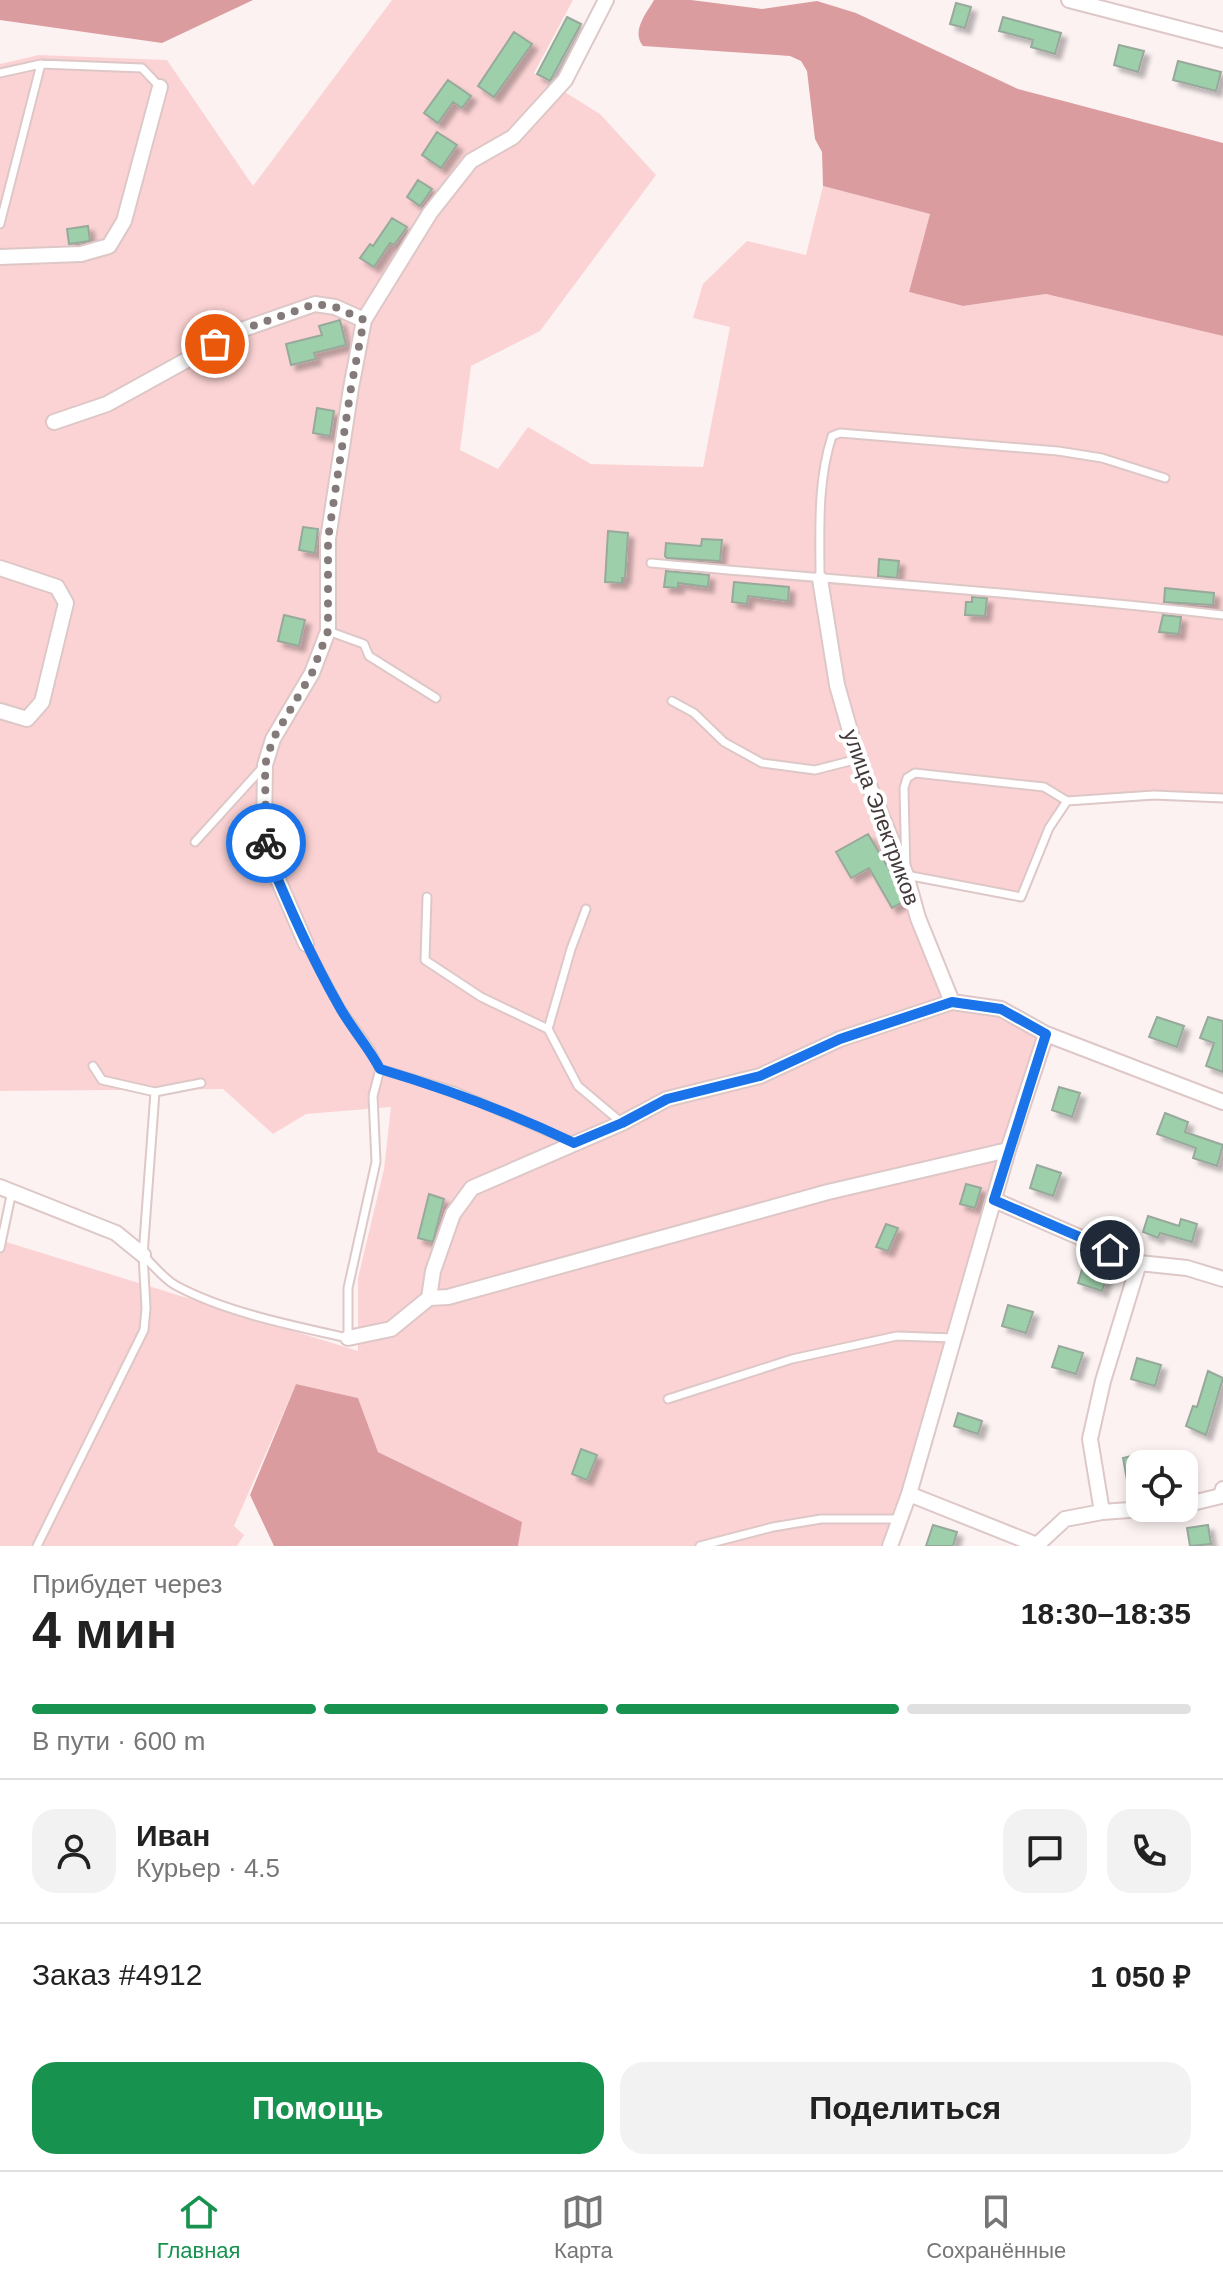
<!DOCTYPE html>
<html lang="ru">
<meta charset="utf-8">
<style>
:root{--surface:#fff;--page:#f2f2f2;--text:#222;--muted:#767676;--line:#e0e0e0;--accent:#17924f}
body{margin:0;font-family:Arial,sans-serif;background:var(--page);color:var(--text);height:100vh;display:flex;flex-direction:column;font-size:30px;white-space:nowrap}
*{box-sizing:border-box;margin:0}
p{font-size:26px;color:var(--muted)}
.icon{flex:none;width:44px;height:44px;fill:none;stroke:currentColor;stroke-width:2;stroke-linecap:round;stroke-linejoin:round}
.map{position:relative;height:1546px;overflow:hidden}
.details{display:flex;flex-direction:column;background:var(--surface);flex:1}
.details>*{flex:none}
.fabs{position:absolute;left:1126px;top:1450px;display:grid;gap:16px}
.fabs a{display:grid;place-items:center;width:72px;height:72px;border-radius:16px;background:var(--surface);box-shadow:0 4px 12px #0003;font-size:40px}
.pin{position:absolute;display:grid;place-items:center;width:68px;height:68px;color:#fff;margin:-34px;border:4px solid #fff;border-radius:50%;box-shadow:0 2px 8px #0007}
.courier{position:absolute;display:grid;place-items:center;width:80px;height:80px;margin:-40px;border:6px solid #1a73e8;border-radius:50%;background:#fff;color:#222;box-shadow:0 2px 10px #0007}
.headline em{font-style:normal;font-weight:700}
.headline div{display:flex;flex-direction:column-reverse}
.headline{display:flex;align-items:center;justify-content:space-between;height:136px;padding:0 32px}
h1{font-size:52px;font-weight:700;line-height:60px}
.bar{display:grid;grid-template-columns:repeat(4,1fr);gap:12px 8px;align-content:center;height:96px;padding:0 32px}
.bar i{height:10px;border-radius:6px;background:var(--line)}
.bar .selected{background:var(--accent)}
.bar p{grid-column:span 4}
.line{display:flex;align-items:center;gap:20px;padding:0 32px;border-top:2px solid var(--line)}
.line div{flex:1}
.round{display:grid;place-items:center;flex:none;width:84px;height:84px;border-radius:24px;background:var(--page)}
.button{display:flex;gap:16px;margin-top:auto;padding:16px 32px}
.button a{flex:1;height:92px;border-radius:24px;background:var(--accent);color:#fff;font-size:32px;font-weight:700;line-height:92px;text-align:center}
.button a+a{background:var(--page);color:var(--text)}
.dock{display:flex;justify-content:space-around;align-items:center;height:112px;border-top:2px solid var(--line);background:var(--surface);font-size:22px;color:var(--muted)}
.dock a{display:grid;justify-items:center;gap:4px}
.dock .selected{color:var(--accent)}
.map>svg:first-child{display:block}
</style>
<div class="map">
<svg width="1223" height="1546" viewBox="0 0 1223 1546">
<defs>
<filter id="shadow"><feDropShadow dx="5.5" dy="5.5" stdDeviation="2" flood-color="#0004"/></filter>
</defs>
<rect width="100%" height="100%" fill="#fcf2f2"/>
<!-- green -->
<path fill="#fcd3d4" d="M392 0H573L534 73 600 114 656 175 540 331 471 366 460 450 498 469 528 427 591 464 703 467 730 327 693 318 703 284 747 241 806 255 823 186 930 214 909 292 963 306 1046 294 1223 336V798L1154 795 1067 801 1049 828 1021 897 906 875 929 924 952 1002 1001 1009 1046 1034 890 1546H518L521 1522 378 1452 358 1398 296 1384 234 1526 244 1535 237 1546H0V1240L358 1351V1278L384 1169 391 1107 306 1114 273 1134 223 1089 0 1091V64L39 55 167 60 253 186Z"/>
<!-- forest -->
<path fill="#db9c9f" d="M0 0H253L162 43 0 20Z
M654 0H691L762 9 817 1 856 13 1018 89 1223 143V336L1046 294 963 306 909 292 930 214 823 186 822 152 815 139 807 71 801 61 790 56 643 46C631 31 646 14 654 0Z
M296 1384 358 1398 378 1452 522 1522 518 1546H274L250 1495Z"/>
<!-- building -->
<path fill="#9ccfaa" stroke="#98a99c" stroke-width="2" filter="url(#shadow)" d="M956 3 971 7 965 28 950 24Z
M567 17 581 24 550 81 537 74Z
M1003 17 1061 33 1055 54 1031 47 1033 40 999 31Z
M514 32 532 44 494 97 478 86Z
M1119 45 1144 51 1138 72 1114 65Z
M1178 61 1221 72 1216 91 1173 80Z
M448 80 471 96 462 108 453 102 438 123 424 113Z
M437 132 457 145 441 168 422 155Z
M418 180 432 189 420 206 407 197Z
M392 218 407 227 394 245 390 243 374 267 360 258 370 244 373 246Z
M88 226 90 241 69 244 67 229Z
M340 320 346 345 314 353 316 359 291 365 286 344 322 335 319 326Z
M317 408 334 411 330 436 313 433Z
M303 527 318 529 315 553 299 550Z
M608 531 628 533 625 578H622V583L605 582Z
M702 539 722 540 720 561 667 558 665 556 666 543 701 546Z
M879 559 899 561 897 578 878 576Z
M666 571 709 575 708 587 678 583V588L664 587Z
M734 582 789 587 788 601 748 596 747 604 732 602Z
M1165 588 1214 593 1213 605 1164 602Z
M972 597 987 598 985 616 965 615 966 602H972Z
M284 615 305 620 299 646 278 641Z
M1163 615 1181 617 1179 634 1159 632Z
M868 834 899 886 903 902 892 908 869 868 851 878 836 852Z
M1157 1017 1184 1026 1177 1047 1149 1037Z
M1208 1017 1223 1021V1072L1206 1066 1214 1043 1200 1038Z
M1059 1087 1080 1093 1072 1117 1052 1110Z
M1165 1113 1188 1122 1185 1132 1223 1145 1217 1166 1193 1158 1196 1148 1157 1134Z
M1037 1165 1061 1173 1053 1196 1030 1188Z
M966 1184 981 1188 975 1208 960 1204Z
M429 1194 444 1199 433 1242 418 1238Z
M1148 1216 1179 1226 1181 1219 1197 1224 1192 1242 1160 1233 1158 1238 1143 1232Z
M886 1224 898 1228 888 1251 876 1247Z
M1084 1263 1109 1270 1102 1291 1078 1283Z
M1008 1305 1033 1312 1026 1333 1002 1326Z
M1059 1346 1083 1353 1076 1374 1052 1367Z
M1137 1358 1161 1365 1155 1386 1131 1379Z
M1208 1371 1223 1378 1206 1435 1186 1426 1193 1406 1197 1407Z
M958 1413 982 1421 978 1434 954 1426Z
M581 1449 597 1455 587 1480 572 1474Z
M1140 1454V1477L1127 1480 1123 1458Z
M933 1525 957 1532 953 1546H926Z
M1208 1525 1211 1544 1190 1546 1187 1528Z"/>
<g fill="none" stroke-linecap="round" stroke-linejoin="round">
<!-- lane casing -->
<g stroke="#dec7c7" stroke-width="11">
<path id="lane" d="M0 73 41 64 142 68 160 87
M0 224 41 64
M651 563C842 581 1033 593 1223 615
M820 579C820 531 817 482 832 436L840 433 1058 451 1102 458 1165 478
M328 631 364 644 369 656 436 698
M672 701 694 713 724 742 762 763 815 770 858 759
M1067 801 1044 787 915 773 907 778 904 788 906 875 1021 897 1049 828 1067 801 1154 795 1223 798
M195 842 263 767
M427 897 425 960 481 997 548 1029 578 1086 622 1123
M548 1029 571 949 586 909
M93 1066 102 1080 155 1092
M380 1069 454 1091 572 1142
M0 1248 12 1191
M143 1255C153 1265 163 1278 175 1285 224 1312 294 1326 348 1338V1288L376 1162 373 1096 380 1069 370 1049 341 1009 306 944
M668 1399 792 1359 897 1336 953 1338
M37 1546 144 1330 146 1308 143 1255 155 1092 201 1083
M700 1546 773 1527 821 1519H898"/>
</g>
<!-- street casing -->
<g stroke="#dec7c7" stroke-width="18">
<path id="street" d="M1069 0 1223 40
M0 257 81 254 109 246 124 221 160 87
M54 422 107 404 241 330 315 304 335 307 364 320
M0 568 57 587 66 603 42 702 27 719 0 711
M820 579 837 685 858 759 906 875 918 918 952 1002
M306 944 267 854 264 831 265 765 273 739 312 673 328 631V539L351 388 364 320 430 213 471 161 513 137 565 80 606 0
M0 1187 116 1233 143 1255
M994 1200 1139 1263 1187 1268 1223 1279
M429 1298 448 1297 828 1192 1008 1150
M348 1338 391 1329 429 1298 433 1271 453 1214 472 1188 622 1123 667 1099 760 1076 840 1039 952 1002 1001 1009 1046 1034 1223 1102
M909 1494 1037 1545 1065 1519 1102 1512 1157 1508
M1184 1505 1221 1496 1223 1489
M1102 1512 1090 1439 1103 1381 1139 1263
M890 1546 909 1494 1008 1150 1046 1034"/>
</g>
<!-- lane -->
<use href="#lane" stroke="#fff" stroke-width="7"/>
<!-- street -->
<use href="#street" stroke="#fff" stroke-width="14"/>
</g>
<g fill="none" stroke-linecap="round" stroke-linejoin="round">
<!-- done -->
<path stroke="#847a7a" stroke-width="8" stroke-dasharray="0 14.4" d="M215 344 241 330 315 304 335 307 364 320 351 388 328 539V631L312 673 273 739 265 765 266 843"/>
<!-- route -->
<path stroke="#1a73e8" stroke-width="10" d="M266 843 267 854C289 906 311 957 339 1006 351 1028 368 1046 380 1069 447 1089 511 1113 574 1143L622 1123 667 1099 760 1076 840 1039 952 1002 1001 1009 1046 1034 994 1200 1110 1250"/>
</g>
<g text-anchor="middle" stroke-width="8" stroke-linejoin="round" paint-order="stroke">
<!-- street labels -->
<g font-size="22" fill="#43393a" stroke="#fff">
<text transform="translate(882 817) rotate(70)" y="8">улица Электриков</text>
</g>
</g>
</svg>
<div class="fabs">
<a><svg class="icon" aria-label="locate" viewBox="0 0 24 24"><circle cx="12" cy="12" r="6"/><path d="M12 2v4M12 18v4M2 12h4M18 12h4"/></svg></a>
</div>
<div class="pin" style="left:215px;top:344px;background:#ea580c"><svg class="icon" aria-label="bag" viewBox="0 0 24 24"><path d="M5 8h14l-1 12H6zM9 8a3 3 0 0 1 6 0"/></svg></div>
<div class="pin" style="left:1110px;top:1250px;background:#1f2937"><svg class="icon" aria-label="home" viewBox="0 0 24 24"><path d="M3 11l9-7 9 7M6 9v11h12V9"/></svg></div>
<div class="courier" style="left:266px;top:843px"><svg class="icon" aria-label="bike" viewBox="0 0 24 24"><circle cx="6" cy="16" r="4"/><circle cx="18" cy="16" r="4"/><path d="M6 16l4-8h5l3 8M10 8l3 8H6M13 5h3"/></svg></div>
</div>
<section class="details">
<div class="headline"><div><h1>4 мин</h1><p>Прибудет через</p></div><em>18:30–18:35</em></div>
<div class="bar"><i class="selected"></i><i class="selected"></i><i class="selected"></i><i></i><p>В пути · 600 m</p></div>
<div class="line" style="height:144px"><a class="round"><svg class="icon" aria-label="person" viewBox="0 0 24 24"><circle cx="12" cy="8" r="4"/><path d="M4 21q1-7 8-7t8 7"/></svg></a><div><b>Иван</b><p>Курьер · 4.5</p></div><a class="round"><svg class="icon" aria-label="chat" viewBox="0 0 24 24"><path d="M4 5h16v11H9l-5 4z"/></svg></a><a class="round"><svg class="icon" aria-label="phone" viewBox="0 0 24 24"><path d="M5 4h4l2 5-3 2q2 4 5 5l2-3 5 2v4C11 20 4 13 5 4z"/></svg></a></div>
<div class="line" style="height:104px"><div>Заказ #4912</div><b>1 050 ₽</b></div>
<div class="button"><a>Помощь</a><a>Поделиться</a></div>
</section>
<nav class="dock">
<a class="selected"><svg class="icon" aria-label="home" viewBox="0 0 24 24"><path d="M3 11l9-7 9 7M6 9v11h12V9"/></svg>Главная</a>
<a><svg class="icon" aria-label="map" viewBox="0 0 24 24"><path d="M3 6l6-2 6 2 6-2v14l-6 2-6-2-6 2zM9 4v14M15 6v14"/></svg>Карта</a>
<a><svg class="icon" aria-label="saved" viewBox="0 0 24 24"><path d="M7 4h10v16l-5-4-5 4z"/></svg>Сохранённые</a>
</nav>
